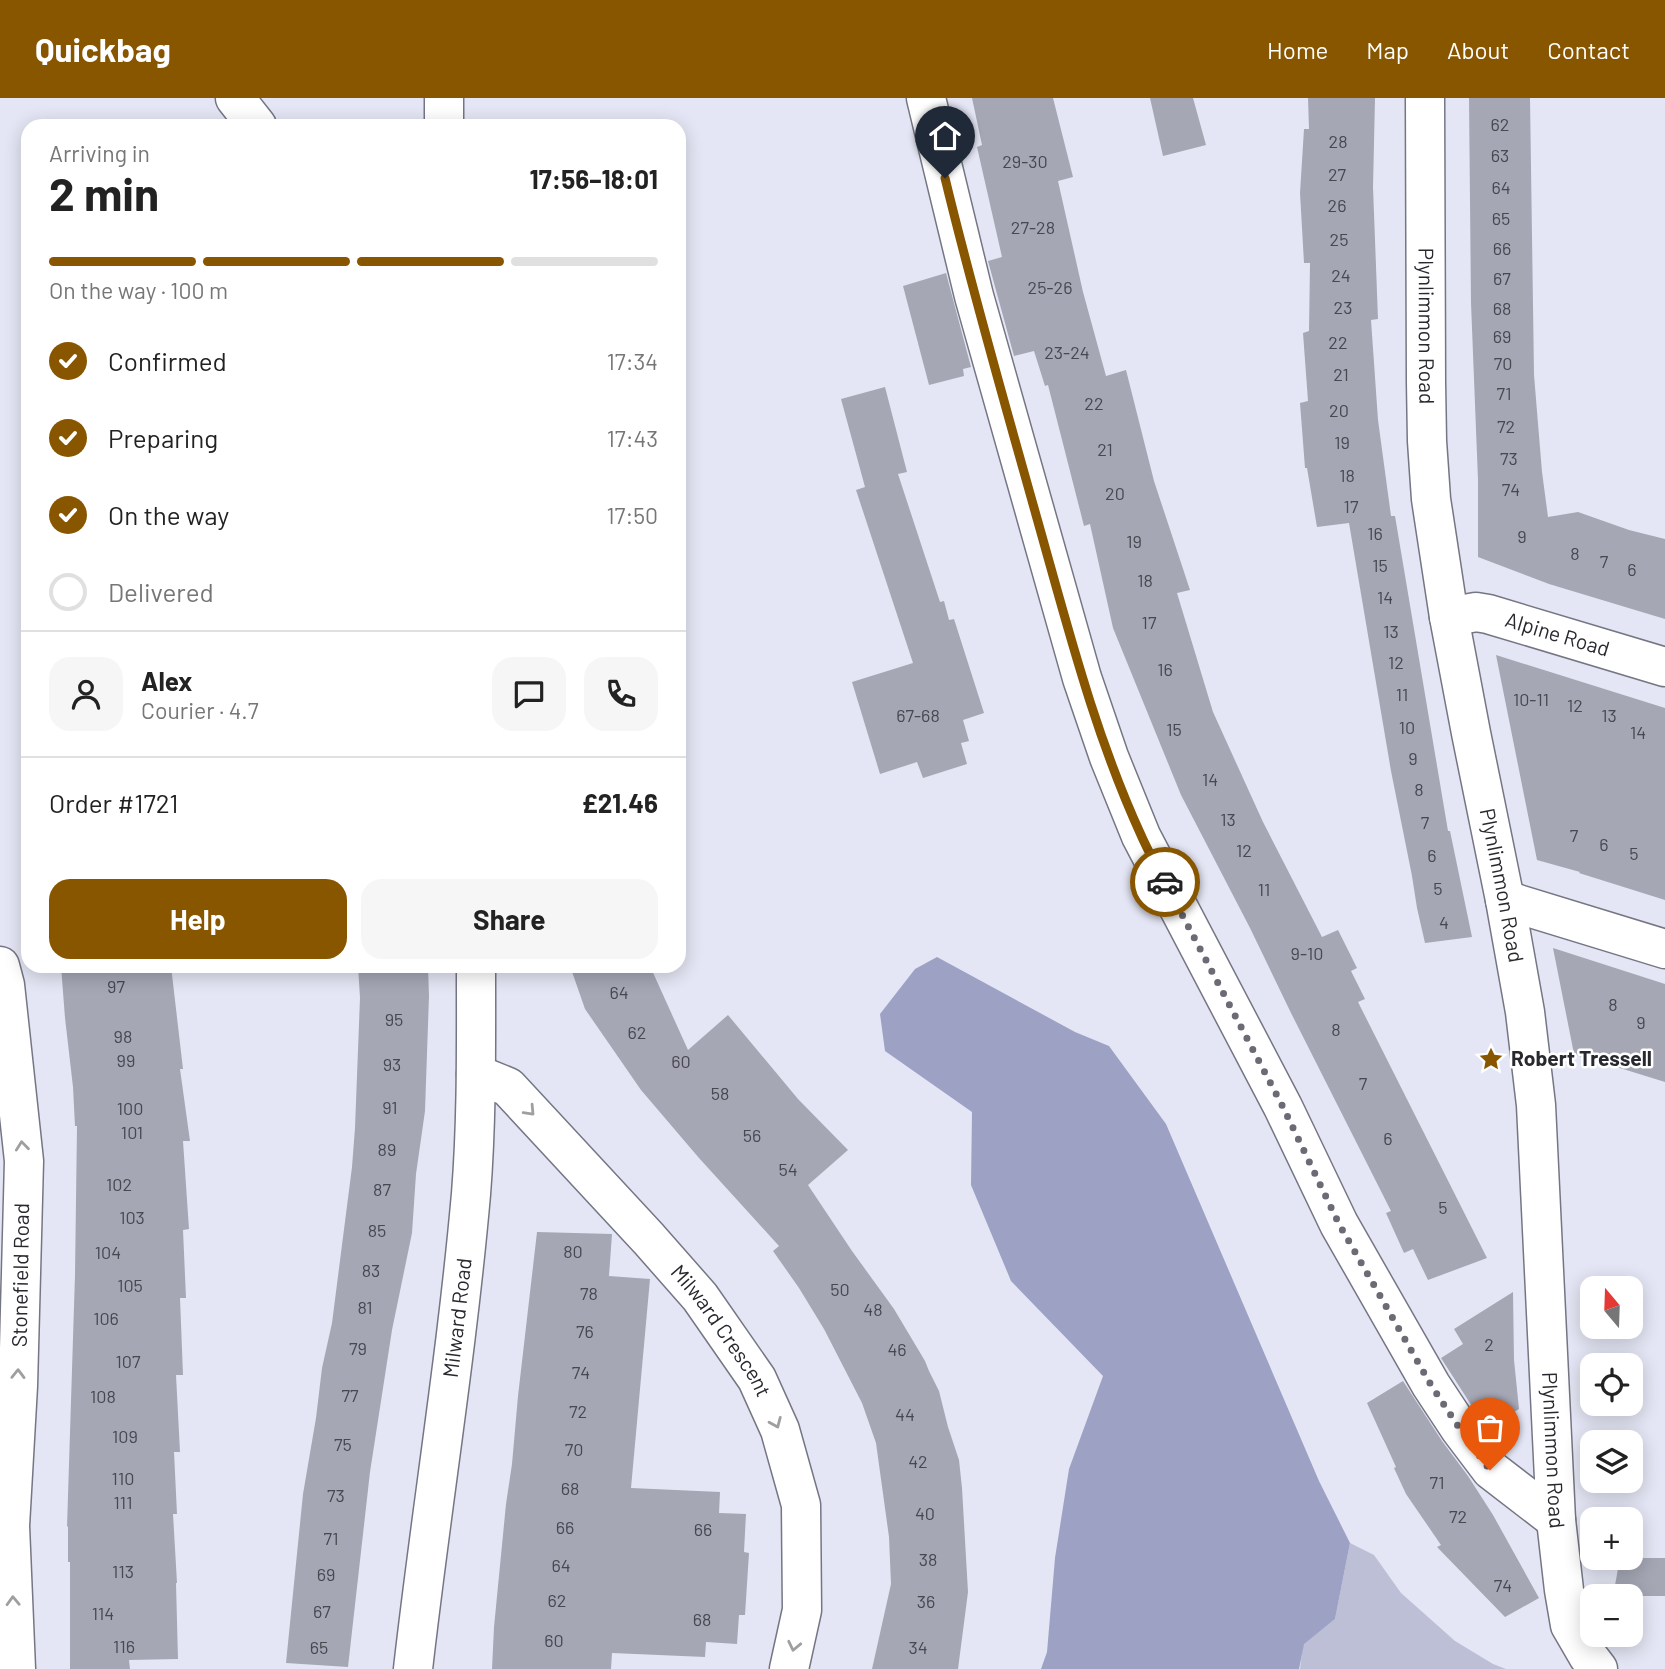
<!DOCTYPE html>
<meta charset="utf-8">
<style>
:root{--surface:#fff;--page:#f6f6f6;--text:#222;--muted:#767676;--line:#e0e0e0;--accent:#895600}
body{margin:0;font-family:Barlow,sans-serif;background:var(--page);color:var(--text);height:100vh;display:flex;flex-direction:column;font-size:26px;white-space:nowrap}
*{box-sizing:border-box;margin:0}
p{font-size:23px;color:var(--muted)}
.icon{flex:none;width:38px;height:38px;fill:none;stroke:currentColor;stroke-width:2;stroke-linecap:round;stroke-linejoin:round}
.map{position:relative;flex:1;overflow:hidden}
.side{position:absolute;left:21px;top:21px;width:665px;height:854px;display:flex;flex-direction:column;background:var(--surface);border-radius:21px;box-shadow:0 4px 18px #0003}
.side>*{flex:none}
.needle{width:46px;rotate:341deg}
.fabs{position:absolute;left:1580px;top:1178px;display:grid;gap:14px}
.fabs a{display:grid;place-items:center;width:63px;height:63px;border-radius:14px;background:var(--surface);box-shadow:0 4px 18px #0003;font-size:35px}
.pin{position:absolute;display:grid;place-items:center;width:60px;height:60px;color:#fff;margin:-72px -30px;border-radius:50% 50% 50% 0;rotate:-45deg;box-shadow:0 0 7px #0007}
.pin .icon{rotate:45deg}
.courier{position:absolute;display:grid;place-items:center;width:70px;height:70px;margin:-35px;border:5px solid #895600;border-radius:50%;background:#fff;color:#222;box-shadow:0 2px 9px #0007}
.headline em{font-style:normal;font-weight:700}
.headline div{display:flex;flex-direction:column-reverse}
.headline{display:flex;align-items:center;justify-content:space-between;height:119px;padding:0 28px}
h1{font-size:46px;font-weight:700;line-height:52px}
.bar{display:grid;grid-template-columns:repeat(4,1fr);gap:10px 7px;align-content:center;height:84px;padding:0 28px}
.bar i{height:9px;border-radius:5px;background:var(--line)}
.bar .selected{background:var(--accent)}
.bar p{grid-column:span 4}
.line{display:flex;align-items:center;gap:18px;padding:0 28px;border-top:2px solid var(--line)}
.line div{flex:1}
.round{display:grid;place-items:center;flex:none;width:74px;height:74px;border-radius:21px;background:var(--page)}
ol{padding:0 28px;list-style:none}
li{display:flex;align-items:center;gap:21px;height:77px}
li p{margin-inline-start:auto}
li .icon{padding:7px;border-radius:50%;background:var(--accent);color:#fff;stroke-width:4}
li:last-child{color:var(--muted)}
li i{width:38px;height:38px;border:4px solid var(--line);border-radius:50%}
.primary-button{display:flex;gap:14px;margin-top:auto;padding:14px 28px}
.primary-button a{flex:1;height:80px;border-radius:21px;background:var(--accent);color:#fff;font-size:28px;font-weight:700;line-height:80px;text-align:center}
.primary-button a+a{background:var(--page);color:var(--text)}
header{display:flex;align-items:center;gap:42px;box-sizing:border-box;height:98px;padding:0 35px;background:var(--accent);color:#fff}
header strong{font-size:33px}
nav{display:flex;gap:38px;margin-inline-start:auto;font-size:24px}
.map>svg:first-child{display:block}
</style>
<header>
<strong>Quickbag</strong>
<nav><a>Home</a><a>Map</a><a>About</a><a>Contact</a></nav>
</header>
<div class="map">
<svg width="1665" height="1571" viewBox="0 0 1665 1571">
<rect width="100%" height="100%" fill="#e4e6f5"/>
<!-- green -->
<path fill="#bdbfd6" d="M1350 1445 1374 1457 1401 1495 1455 1543 1493 1566 1506 1571H1300L1303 1546 1335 1521Z"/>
<!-- forest -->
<path fill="#9da1c4" d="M937 859 1075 934 1109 948 1166 1026 1319 1383 1350 1445 1335 1521 1304 1546 1299 1571H1041L1047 1554 1055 1460 1069 1371 1103 1278 1011 1183 971 1087 972 1014 885 953 880 916 915 871Z"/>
<!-- building -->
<path fill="#a5a7b5" d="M972 0H1053L1073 79 1058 83 1083 194 1106 278 1126 272 1154 383 1190 492 1177 495 1213 614 1263 724 1322 839 1338 832 1357 870 1351 873 1365 901 1358 904 1487 1160 1428 1182 1413 1151 1404 1155 1386 1115 1391 1113 1291 915 1250 830 1181 697 1113 530 1090 426 1084 428 1048 287 1045 288 1034 253 1014 258 988 163 1002 159 977 49 982 47Z
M1150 0H1193L1206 47 1163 58Z
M1308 0H1375L1373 89 1378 221 1371 222 1378 322 1391 418H1395L1448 733H1450L1472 839 1425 845 1417 810 1412 778 1391 673 1349 425 1317 429 1307 370H1305L1300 305 1308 303 1303 235 1309 233 1310 165H1304L1300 95 1304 31H1309Z
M1469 0H1530L1534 277 1542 374 1548 419 1578 414 1629 432 1665 441V521L1549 486 1478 459V382L1471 205Z
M946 175 971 269 963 271 964 278 929 287 903 188Z
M885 289 907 374 898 376 940 504 944 503 949 522 954 521 984 615 963 622 969 643 961 645 967 666 923 680 917 664 880 676 852 584 913 565 856 392 865 389 841 301Z
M1496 557 1665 610V802L1579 775 1580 774 1537 762Z
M1553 850 1665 886V984L1607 966V968L1574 956Z
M61 868H171L183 971H180L190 1043H183L189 1131 183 1132 186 1200H180L183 1277H176L180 1354H174L177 1416H173L177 1485H176L178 1561 129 1562 130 1571H70V1464H68V1428L67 1429 75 1177 77 1028H75L73 989 65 920Z
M358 868H428L429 898 425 1013 416 1076 412 1135 392 1232 370 1374 348 1569 286 1565 303 1396 316 1320 322 1270 332 1225 352 1069 355 1030 360 900Z
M570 868H650L688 952 728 917 798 1001 848 1052 808 1087 852 1153 894 1211 925 1263 929 1273 939 1293 948 1329 959 1362 962 1390 968 1494 958 1571H872L891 1486 889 1439 876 1345 862 1305 824 1231 799 1190 773 1153 779 1148 699 1060 641 992 585 911Z
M537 1134 612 1136 609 1178 650 1181 631 1390 720 1394 719 1415 746 1416 744 1454 749 1455 745 1517H739L737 1546 706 1544 705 1559 612 1555 611 1571H492L494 1529 506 1406 512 1366 518 1298Z
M1513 1194 1514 1262 1519 1311 1486 1330 1441 1260 1463 1246 1454 1231Z
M1403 1283 1442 1343 1468 1378 1493 1417 1539 1500 1505 1519 1437 1449 1441 1447 1406 1396 1394 1370 1396 1369 1367 1305Z
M1620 1460H1665V1498H1613Z"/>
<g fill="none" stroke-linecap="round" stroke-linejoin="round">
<!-- street casing -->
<g stroke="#757684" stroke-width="41">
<g id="street">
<path d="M235 0 257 28"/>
<path d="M444 0V28"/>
<path d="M926 0 974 198 1082 580 1109 659 1141 738 1283 1009 1339 1126 1431 1287 1460 1331 1491 1372 1556 1422"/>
<path id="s1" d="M1425 0 1426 284 1427 343 1431 401 1449 519 1471 635 1505 802 1525 914 1536 1007 1556 1422 1564 1492 1570 1527 1588 1558 1598 1571"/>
<path id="s2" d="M1449 519 1476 514 1488 516 1665 569"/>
<path d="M1505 802 1665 851"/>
<path d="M0 868 5 887 24 1063 18 1288 10 1428 16 1571"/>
<path id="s3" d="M476 976 508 989 649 1141 700 1199 757 1281 780 1332 801 1407 802 1512 789 1571"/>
<path id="s4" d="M413 1571C431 1413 457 1255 471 1096 477 1021 476 944 476 868"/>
</g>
</g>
<!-- street -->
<use href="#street" stroke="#fff" stroke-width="38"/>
</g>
<!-- one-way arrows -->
<defs><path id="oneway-chevron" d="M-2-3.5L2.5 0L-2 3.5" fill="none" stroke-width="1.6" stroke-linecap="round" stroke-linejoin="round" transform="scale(1.75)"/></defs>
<g stroke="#9e9fa1">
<use href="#oneway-chevron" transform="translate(530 1013) rotate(47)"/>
<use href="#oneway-chevron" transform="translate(22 1048) rotate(-96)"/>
<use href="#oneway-chevron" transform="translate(18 1276) rotate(-89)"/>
<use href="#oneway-chevron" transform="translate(776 1325) rotate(67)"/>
<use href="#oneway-chevron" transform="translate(13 1503) rotate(-92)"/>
<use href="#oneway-chevron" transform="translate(794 1548) rotate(102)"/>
</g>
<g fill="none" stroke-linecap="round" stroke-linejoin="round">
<!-- done -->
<path stroke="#6a6b74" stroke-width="7" stroke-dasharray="0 12.6" d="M1165 784 1283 1009 1339 1126 1431 1287 1460 1331 1490 1372"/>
<!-- route -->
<path stroke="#895600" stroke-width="9" d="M945 80C973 196 1006 310 1038 424 1068 530 1095 637 1141 737 1148 753 1157 769 1165 784"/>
</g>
<!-- icons -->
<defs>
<g id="sight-bare" transform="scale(1.89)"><path d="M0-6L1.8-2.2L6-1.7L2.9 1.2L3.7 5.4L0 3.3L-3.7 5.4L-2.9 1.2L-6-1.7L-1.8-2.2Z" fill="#895600" stroke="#fff" stroke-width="2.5" paint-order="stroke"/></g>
</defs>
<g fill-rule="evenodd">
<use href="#sight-bare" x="1491" y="961"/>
</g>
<g text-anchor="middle" stroke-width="5" stroke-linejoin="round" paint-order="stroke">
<!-- number labels -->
<g font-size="18" fill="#474850">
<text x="1500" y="33">62</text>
<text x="1338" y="50">28</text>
<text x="1500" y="64">63</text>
<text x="1025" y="70">29-30</text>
<text x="1337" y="83">27</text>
<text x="1501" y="96">64</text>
<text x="1337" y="114">26</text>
<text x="1501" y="127">65</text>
<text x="1033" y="136">27-28</text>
<text x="1339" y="148">25</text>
<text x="1502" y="157">66</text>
<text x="1341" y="184">24</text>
<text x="1502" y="187">67</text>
<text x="1050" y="196">25-26</text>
<text x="1343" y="216">23</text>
<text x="1502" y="217">68</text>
<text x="1502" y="245">69</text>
<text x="1338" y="251">22</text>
<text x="1067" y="261">23-24</text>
<text x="1503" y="272">70</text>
<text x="1341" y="283">21</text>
<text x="1504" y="302">71</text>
<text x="1094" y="312">22</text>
<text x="1339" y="319">20</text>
<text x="1506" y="335">72</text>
<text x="1342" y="351">19</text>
<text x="1105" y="358">21</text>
<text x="1509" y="367">73</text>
<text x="1347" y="384">18</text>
<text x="1511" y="398">74</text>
<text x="1115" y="402">20</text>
<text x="1351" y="415">17</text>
<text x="1375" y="442">16</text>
<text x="1522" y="445">9</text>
<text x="1134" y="450">19</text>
<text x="1575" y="462">8</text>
<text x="1604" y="470">7</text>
<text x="1380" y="474">15</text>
<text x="1632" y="478">6</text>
<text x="1145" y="489">18</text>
<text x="1385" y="506">14</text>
<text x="1149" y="531">17</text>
<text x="1391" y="540">13</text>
<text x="1396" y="571">12</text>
<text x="1165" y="578">16</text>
<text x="1402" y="603">11</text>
<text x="1531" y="608">10-11</text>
<text x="1575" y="614">12</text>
<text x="918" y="624">67-68</text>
<text x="1609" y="624">13</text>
<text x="1407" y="636">10</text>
<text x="1174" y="638">15</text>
<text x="1638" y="641">14</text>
<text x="1413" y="667">9</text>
<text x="1210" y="688">14</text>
<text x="1419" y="698">8</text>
<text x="1228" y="728">13</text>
<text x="1425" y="731">7</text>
<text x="1574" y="744">7</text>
<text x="1604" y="753">6</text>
<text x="1244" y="759">12</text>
<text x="1634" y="762">5</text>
<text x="1432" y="764">6</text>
<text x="1438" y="797">5</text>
<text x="1264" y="798">11</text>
<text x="1444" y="831">4</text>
<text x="1307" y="862">9-10</text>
<text x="116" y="895">97</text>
<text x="619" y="901">64</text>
<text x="1613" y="913">8</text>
<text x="394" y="928">95</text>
<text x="1641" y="931">9</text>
<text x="1336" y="938">8</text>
<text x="637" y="941">62</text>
<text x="123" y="945">98</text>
<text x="126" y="969">99</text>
<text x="681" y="970">60</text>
<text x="392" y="973">93</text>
<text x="1363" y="992">7</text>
<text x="720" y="1002">58</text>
<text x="390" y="1016">91</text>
<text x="130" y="1017">100</text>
<text x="132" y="1041">101</text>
<text x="752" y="1044">56</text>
<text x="1388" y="1047">6</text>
<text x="387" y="1058">89</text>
<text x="788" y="1078">54</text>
<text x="119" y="1093">102</text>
<text x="382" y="1098">87</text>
<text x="1443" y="1116">5</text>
<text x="132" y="1126">103</text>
<text x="377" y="1139">85</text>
<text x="573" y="1160">80</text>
<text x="108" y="1161">104</text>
<text x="371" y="1179">83</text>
<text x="130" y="1194">105</text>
<text x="840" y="1198">50</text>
<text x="589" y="1202">78</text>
<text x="365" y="1216">81</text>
<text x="873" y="1218">48</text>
<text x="106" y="1227">106</text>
<text x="585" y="1240">76</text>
<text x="1489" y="1253">2</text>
<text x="358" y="1257">79</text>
<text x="897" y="1258">46</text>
<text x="128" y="1270">107</text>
<text x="581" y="1281">74</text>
<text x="350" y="1304">77</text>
<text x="103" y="1305">108</text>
<text x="578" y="1320">72</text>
<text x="905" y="1323">44</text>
<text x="125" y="1345">109</text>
<text x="343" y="1353">75</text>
<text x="574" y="1358">70</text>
<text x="918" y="1370">42</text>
<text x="123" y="1387">110</text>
<text x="1437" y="1391">71</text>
<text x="570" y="1397">68</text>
<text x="336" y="1404">73</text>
<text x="123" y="1411">111</text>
<text x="925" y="1422">40</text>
<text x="1458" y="1425">72</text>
<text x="565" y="1436">66</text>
<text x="703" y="1438">66</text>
<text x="331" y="1447">71</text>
<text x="928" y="1468">38</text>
<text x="561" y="1474">64</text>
<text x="123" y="1480">113</text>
<text x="326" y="1483">69</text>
<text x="1503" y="1494">74</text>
<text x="557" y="1509">62</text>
<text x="926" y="1510">36</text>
<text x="322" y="1520">67</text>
<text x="103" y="1522">114</text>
<text x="702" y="1528">68</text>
<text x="554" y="1549">60</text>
<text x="124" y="1555">116</text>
<text x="319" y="1556">65</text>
<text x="918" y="1556">34</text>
</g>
<!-- street labels -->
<g font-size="21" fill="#28292f" stroke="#fff">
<text dy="7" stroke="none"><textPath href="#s1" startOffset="228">Plynlimmon Road</textPath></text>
<text dy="7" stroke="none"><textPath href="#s2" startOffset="112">Alpine Road</textPath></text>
<text dy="7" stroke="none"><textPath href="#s1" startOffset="794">Plynlimmon Road</textPath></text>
<text transform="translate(21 1177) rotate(-89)" y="7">Stonefield Road</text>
<text dy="7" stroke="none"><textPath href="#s4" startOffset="354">Milward Road</textPath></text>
<text dy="7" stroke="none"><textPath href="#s3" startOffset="359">Milward Crescent</textPath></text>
<text dy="7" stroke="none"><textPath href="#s1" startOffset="1362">Plynlimmon Road</textPath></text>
</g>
<!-- poi labels -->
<g font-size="21" font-weight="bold" fill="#28292f" stroke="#fff" text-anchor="start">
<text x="1511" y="968">Robert Tressell</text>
</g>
</g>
</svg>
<div class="fabs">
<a><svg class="needle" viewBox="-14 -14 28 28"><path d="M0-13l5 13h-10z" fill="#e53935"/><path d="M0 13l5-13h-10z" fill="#767676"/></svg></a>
<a><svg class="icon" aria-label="locate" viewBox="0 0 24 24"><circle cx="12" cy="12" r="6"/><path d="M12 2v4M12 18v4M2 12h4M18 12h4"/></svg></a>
<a><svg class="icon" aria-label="layers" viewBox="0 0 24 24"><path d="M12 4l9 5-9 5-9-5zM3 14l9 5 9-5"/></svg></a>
<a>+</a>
<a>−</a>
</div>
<div class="pin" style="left:1490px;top:1372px;background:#ea580c"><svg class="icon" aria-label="bag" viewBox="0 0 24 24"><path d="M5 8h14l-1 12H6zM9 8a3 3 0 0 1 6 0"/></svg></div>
<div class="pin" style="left:945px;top:80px;background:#1f2937"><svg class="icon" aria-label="home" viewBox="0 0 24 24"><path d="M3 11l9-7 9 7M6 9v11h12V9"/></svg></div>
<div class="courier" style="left:1165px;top:784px"><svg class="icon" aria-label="car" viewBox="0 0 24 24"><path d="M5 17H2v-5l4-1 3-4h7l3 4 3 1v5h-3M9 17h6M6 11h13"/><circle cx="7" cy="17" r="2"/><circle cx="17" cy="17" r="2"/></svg></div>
<section class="side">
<div class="headline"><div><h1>2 min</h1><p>Arriving in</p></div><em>17:56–18:01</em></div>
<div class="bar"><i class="selected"></i><i class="selected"></i><i class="selected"></i><i></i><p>On the way · 100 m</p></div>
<ol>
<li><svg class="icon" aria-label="check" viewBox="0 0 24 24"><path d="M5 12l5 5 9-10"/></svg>Confirmed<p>17:34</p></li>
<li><svg class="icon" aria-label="check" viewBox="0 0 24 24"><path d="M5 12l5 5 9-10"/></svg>Preparing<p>17:43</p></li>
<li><svg class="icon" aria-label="check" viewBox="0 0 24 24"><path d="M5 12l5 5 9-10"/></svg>On the way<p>17:50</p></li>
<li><i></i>Delivered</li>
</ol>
<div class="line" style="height:126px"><a class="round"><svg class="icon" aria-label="person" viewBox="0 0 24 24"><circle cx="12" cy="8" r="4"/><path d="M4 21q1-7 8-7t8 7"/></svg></a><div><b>Alex</b><p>Courier · 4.7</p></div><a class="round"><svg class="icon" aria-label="chat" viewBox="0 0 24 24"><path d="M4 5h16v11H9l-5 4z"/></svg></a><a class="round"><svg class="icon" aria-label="phone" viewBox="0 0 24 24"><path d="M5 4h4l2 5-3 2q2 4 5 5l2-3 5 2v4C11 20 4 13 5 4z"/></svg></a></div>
<div class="line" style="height:91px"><div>Order #1721</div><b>£21.46</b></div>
<div class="primary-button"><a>Help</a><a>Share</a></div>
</section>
</div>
